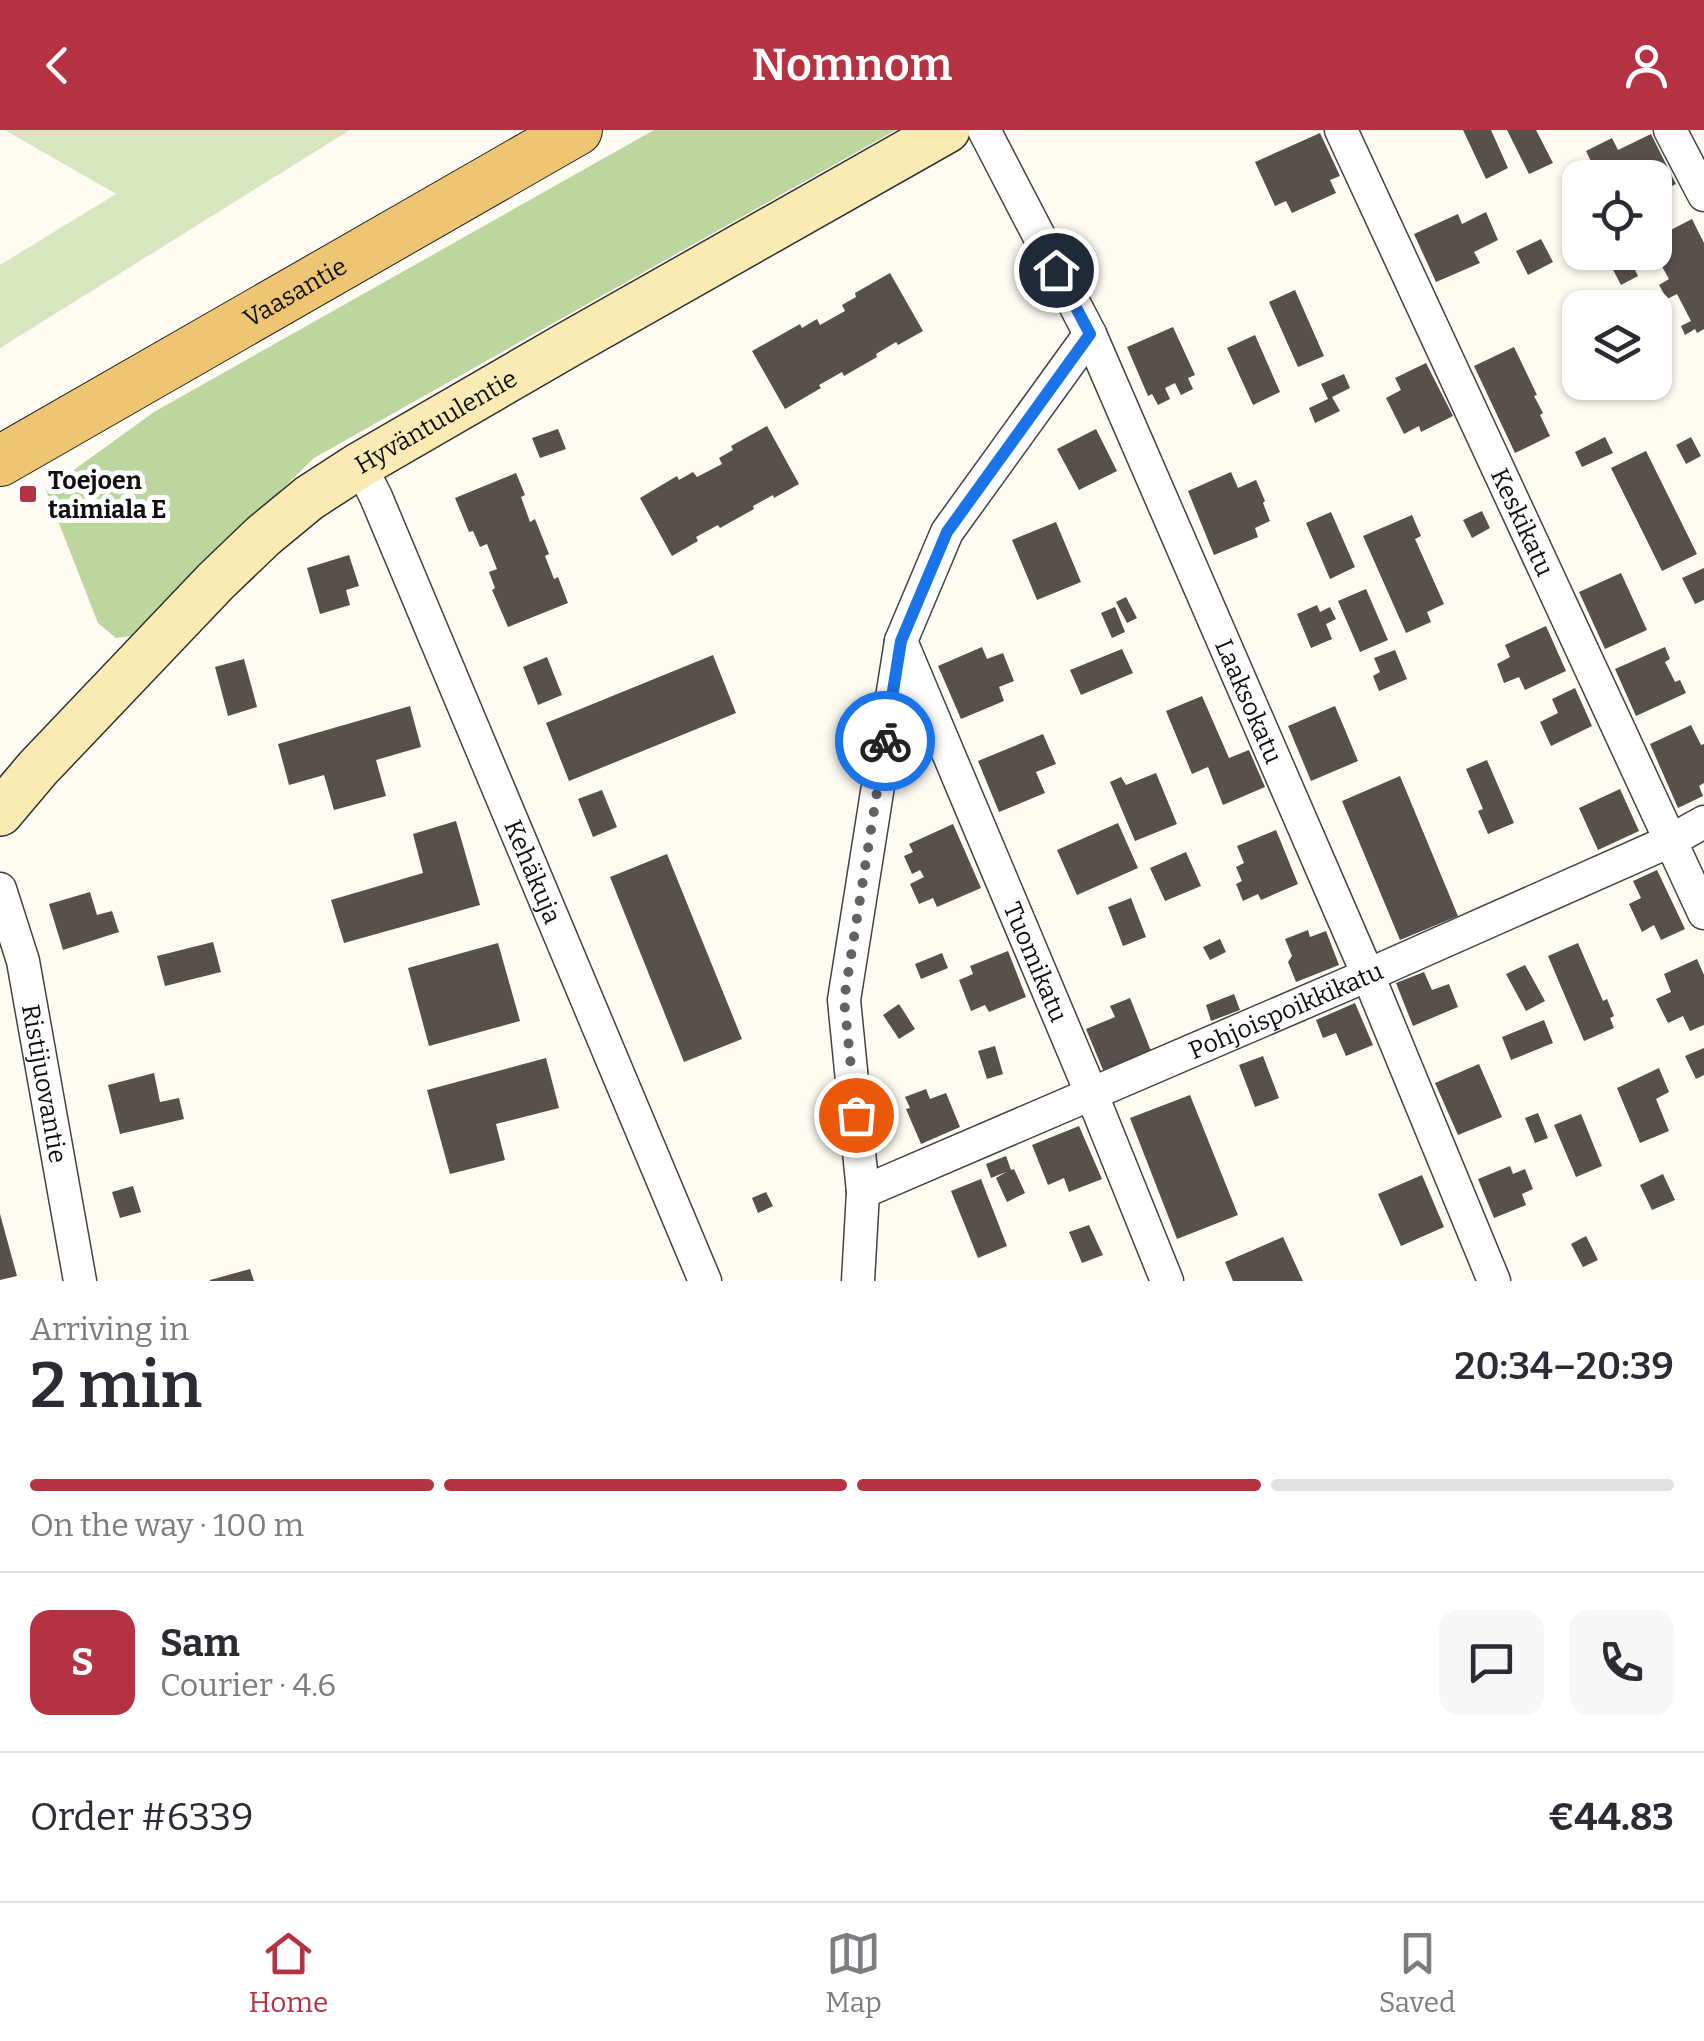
<!DOCTYPE html>
<meta charset="utf-8">
<style>
:root{--surface:#fff;--page:#f7f7f7;--text:#2b2b33;--muted:#7c7c81;--line:#e1e1e2;--accent:#b53243}
body{margin:0;font-family:Bitter,serif;background:var(--page);color:var(--text);height:100vh;display:flex;flex-direction:column;font-size:38px;white-space:nowrap}
*{box-sizing:border-box;margin:0}
p{font-size:32px;color:var(--muted)}
.icon{flex:none;width:55px;height:55px;fill:none;stroke:currentColor;stroke-width:2;stroke-linecap:round;stroke-linejoin:round}
.map{position:relative;height:1151px;overflow:hidden}
.details{display:flex;flex-direction:column;background:var(--surface);flex:1}
.details>*{flex:none}
.fabs{position:absolute;left:1562px;top:30px;display:grid;gap:20px}
.fabs a{display:grid;place-items:center;width:110px;height:110px;border-radius:20px;background:var(--surface);box-shadow:0 2px 8px #0004;font-size:50px}
.pin{position:absolute;display:grid;place-items:center;width:85px;height:85px;color:#fff;margin:-42px;border:5px solid #fff;border-radius:50%;box-shadow:0 2px 10px #0007}
.courier{position:absolute;display:grid;place-items:center;width:100px;height:100px;margin:-50px;border:8px solid #1a73e8;border-radius:50%;background:#fff;color:#222;box-shadow:0 2px 12px #0007}
.headline em{font-style:normal;font-weight:600}
.headline div{display:flex;flex-direction:column-reverse}
.headline{display:flex;align-items:center;justify-content:space-between;height:170px;padding:0 30px}
h1{font-size:65px;font-weight:600;line-height:75px}
.bar{display:grid;grid-template-columns:repeat(4,1fr);gap:15px 10px;align-content:center;height:120px;padding:0 30px}
.bar i{height:12px;border-radius:8px;background:var(--line)}
.bar .active{background:var(--accent)}
.bar p{grid-column:span 4}
.line{display:flex;align-items:center;gap:25px;padding:0 30px;border-top:2px solid var(--line)}
.line div{flex:1}
.round{display:grid;place-items:center;flex:none;width:105px;height:105px;border-radius:20px;background:var(--page)}
header{display:flex;justify-content:space-between;align-items:center;height:130px;padding:0 30px;background:var(--accent);color:#fff;font-size:45px;font-weight:600}
.tabs{display:flex;justify-content:space-around;align-items:center;height:140px;border-top:2px solid var(--line);background:var(--surface);font-size:28px;color:var(--muted)}
.tabs a{display:grid;justify-items:center;gap:5px}
.tabs .active{color:var(--accent)}
.map>svg:first-child{display:block}
</style>
<header><svg class="icon" aria-label="back" viewBox="0 0 24 24"><path d="M15 5l-7 7 7 7"/></svg>Nomnom<svg class="icon" aria-label="person" viewBox="0 0 24 24"><circle cx="12" cy="8" r="4"/><path d="M4 21q1-7 8-7t8 7"/></svg></header>
<div class="map">
<svg width="1704" height="1151" viewBox="0 0 1704 1151">
<rect width="100%" height="100%" fill="#fefbf2"/>
<!-- green -->
<path fill="#d7e6be" d="M5 0H350L0 218V135L116 64Z"/>
<!-- forest -->
<path fill="#bcd69e" d="M654 0H896L314 328 132 506 116 508 98 493 46 360 154 282Z"/>
<!-- building -->
<path fill="#57504c" d="M1463 0H1491L1508 38 1486 49Z
M1507 0H1536L1553 33 1529 44Z
M1320 3 1340 46 1330 50 1336 63 1292 83 1286 71 1275 76 1255 32Z
M1651 4 1676 54 1655 64V48H1599L1586 21 1612 8 1618 20Z
M1486 82 1498 110 1474 122 1480 133 1436 152 1414 104 1458 84 1462 94Z
M1692 89 1704 113V199L1697 203 1695 199 1685 205 1681 196 1691 191 1677 164 1667 169 1659 155 1669 149 1655 124 1645 128 1641 122H1655V108Z
M1541 109 1553 132 1528 145 1516 121Z
M1627 123 1638 146 1621 155 1609 132Z
M890 143 923 201 898 215 896 212 876 224 877 227 844 246 842 242 819 255 821 258 785 279 752 221 800 194 802 198 817 189 820 195 845 181 842 175 856 167 855 163Z
M1295 160 1324 226 1298 237 1269 172Z
M1173 197 1195 245 1188 248 1193 259 1181 265 1175 253 1165 258 1170 269 1158 275 1152 264 1148 266 1127 217Z
M1255 205 1280 262 1253 275 1227 218Z
M1514 217 1537 265 1534 266 1543 283 1540 285 1550 306 1515 323 1474 236Z
M1426 233 1453 286 1421 302 1419 296 1404 304 1386 268 1401 260 1395 248Z
M1344 244 1350 258 1332 267 1340 281 1315 293 1309 278 1328 269 1321 254Z
M767 296 799 354 774 368 773 365 753 376 754 379 720 398 718 395 696 407 698 411 672 426 640 368 677 346 679 350 693 342 697 347 722 334 719 328 733 320 731 316Z
M558 299 566 319 540 328 532 308Z
M1096 299 1117 341 1079 360 1057 319Z
M1605 307 1613 323 1582 337 1575 322Z
M1691 307 1701 326 1686 334 1676 315Z
M1646 321 1697 424 1662 441 1611 338Z
M1231 342 1238 358 1256 350 1265 371 1263 373 1270 391 1255 398 1258 407 1214 425 1188 361Z
M516 343 525 365 521 367 530 392 535 389 549 424 545 426 554 449 558 447 568 473 508 497 492 460 495 458 489 442 497 439 487 414 480 417 473 401 469 402 455 368Z
M1482 381 1490 398 1472 408 1463 390Z
M1331 382 1355 437 1330 449 1306 393Z
M1412 385 1421 406 1415 409 1444 474 1427 482 1431 492 1406 503 1363 406Z
M1056 392 1081 452 1037 470 1012 410Z
M349 425 359 456 346 460 350 475 320 484 307 438Z
M1704 438V470L1695 474 1682 448Z
M1621 443 1647 500 1605 519 1579 462Z
M1366 459 1388 510 1360 522 1338 471Z
M1126 467 1137 488 1127 493 1116 472Z
M1317 475 1320 482 1330 477 1336 489 1326 494 1332 509 1311 518 1297 484Z
M1115 477 1125 502 1112 508 1101 483Z
M1546 496 1566 541 1525 560 1519 547 1504 553 1497 534 1510 527 1505 515Z
M982 517 987 529 1003 523 1014 551 999 557 1004 571 961 589 938 536Z
M1665 517 1670 529 1665 532 1675 552 1680 550 1686 563 1636 586 1615 539Z
M1122 519 1133 543 1081 565 1070 540Z
M1395 520 1407 549 1379 561 1373 546 1380 542 1374 528Z
M713 525 736 583 569 651 546 593Z
M547 527 562 565 538 575 523 537Z
M244 529 257 577 228 586 215 537Z
M1575 558 1592 596 1551 616 1540 592 1558 583 1552 569Z
M1202 566 1229 628 1249 620 1265 657 1223 675 1208 637 1192 644 1166 581Z
M410 576 421 617 376 630 386 666 334 680 324 645 289 655 278 614Z
M1335 576 1358 631 1311 651 1288 596Z
M1691 595 1701 615 1704 614V653L1699 656 1703 666 1678 678 1650 614Z
M1043 604 1056 634 1036 642 1045 663 999 682 978 631Z
M1487 630 1514 693 1488 704 1478 681 1483 679 1466 639Z
M1156 643 1177 694 1135 711 1110 652 1121 647 1126 655Z
M1400 646 1458 786 1400 810 1342 671Z
M1620 659 1639 701 1598 720 1579 678Z
M602 660 617 697 593 707 578 669Z
M456 691 480 775 344 813 331 770 423 743 413 704Z
M1118 693 1138 738 1077 765 1057 720Z
M953 694 981 758 937 777 933 768 919 774 910 754 924 747 920 740 912 744 904 726 913 722 909 714Z
M1276 700 1298 754 1261 770 1258 764 1243 771 1236 754 1242 751 1236 737 1244 733 1237 716Z
M1186 722 1201 756 1165 771 1150 738Z
M667 724 742 909 684 932 610 747Z
M1657 740 1685 799 1661 810 1654 795 1642 802 1629 774 1641 768 1633 751Z
M90 762 97 785 112 781 119 802 63 820 49 774Z
M1131 768 1146 807 1123 816 1108 777Z
M1308 800 1310 807 1326 801 1339 835 1296 852 1288 832 1292 826 1285 809Z
M1220 809 1226 822 1210 830 1203 817Z
M213 812 221 842 165 856 157 826Z
M498 813 520 891 429 916 408 838Z
M1578 813 1603 871 1607 869 1614 886 1610 888 1614 898 1584 911 1548 826Z
M1008 821 1026 867 989 882 985 875 971 881 959 850 973 844 970 836Z
M942 823 948 838 921 849 915 834Z
M1697 829 1704 845V895L1690 901 1683 886 1668 893 1656 869 1671 862 1664 844Z
M1525 835 1545 871 1526 881 1506 844Z
M1424 842 1432 860 1449 854 1458 877 1413 896 1396 853Z
M1234 864 1240 880 1211 891 1206 875Z
M1130 868 1151 921 1103 940 1086 899 1115 887 1110 876Z
M1355 873 1373 915 1346 926 1336 903 1323 908 1316 890Z
M899 874 915 899 899 909 883 885Z
M1544 890 1553 913 1511 930 1502 907Z
M995 916 1003 944 987 949 978 921Z
M1704 918V945L1696 949 1685 926Z
M1263 926 1279 968 1255 977 1239 935Z
M546 928 559 978 496 994 505 1030 450 1044 427 960Z
M1479 934 1502 987 1458 1005 1435 953Z
M1659 938 1669 962 1656 969 1669 1001 1640 1013 1617 958Z
M154 943 160 972 179 968 184 989 120 1004 108 955Z
M926 959 930 969 946 963 960 997 921 1014 906 979 910 978 905 967Z
M1190 965 1238 1085 1177 1109 1130 988Z
M1538 983 1548 1008 1535 1013 1525 988Z
M1581 984 1602 1036 1576 1047 1554 995Z
M1079 996 1102 1049 1069 1062 1064 1048 1048 1055 1032 1015Z
M1006 1026 1011 1040 1014 1039 1025 1063 1007 1072 996 1048 1006 1042 991 1048 986 1034Z
M1510 1036 1513 1044 1525 1039 1533 1059 1522 1064 1526 1075 1494 1088 1478 1049Z
M1663 1044 1675 1070 1652 1080 1640 1055Z
M1422 1045 1444 1097 1401 1116 1378 1064Z
M981 1049 1007 1116 978 1128 951 1061Z
M133 1056 141 1082 120 1088 112 1062Z
M766 1062 773 1076 758 1083 752 1068Z
M0 1084 17 1146 0 1150Z
M1089 1095 1103 1125 1082 1133 1069 1102Z
M1586 1106 1598 1130 1583 1137 1571 1114Z
M1283 1107 1303 1151H1233L1225 1132Z
M250 1139 254 1151H210V1150Z"/>
<g fill="none" stroke-linecap="round" stroke-linejoin="round">
<!-- street casing -->
<g stroke="#424242" stroke-width="35">
<g id="street">
<path id="s1" d="M984 0 1090 204 1368 845 1494 1151"/>
<path id="s2" d="M1341 0 1704 783"/>
<path d="M1670 0 1704 65"/>
<path id="s3" d="M360 335 376 367 705 1151"/>
<path id="s4" d="M901 511 1092 965 1167 1151"/>
<path id="s5" d="M0 759 23 831 80 1151"/>
<path id="s6" d="M863 1062 1368 845 1670 711 1704 692"/>
<path d="M858 1151 863 1062 844 870 901 511 947 402 1090 204"/>
</g>
</g>
<!-- secondary casing -->
<g stroke="#313131" stroke-width="48">
<g id="secondary">
<path id="s7" d="M0 683 38 638 216 451 263 406 309 368 360 335 569 214 947 0"/>
</g>
</g>
<!-- primary casing -->
<g stroke="#202020" stroke-width="52">
<g id="primary">
<path id="s8" d="M0 331 577 0"/>
</g>
</g>
<!-- street -->
<use href="#street" stroke="#fff" stroke-width="32"/>
<!-- secondary -->
<use href="#secondary" stroke="#f9ebb3" stroke-width="45"/>
<!-- primary -->
<use href="#primary" stroke="#eec573" stroke-width="50"/>
</g>
<g fill="none" stroke-linecap="round" stroke-linejoin="round">
<!-- done -->
<path stroke="#63625e" stroke-width="10" stroke-dasharray="0 18" d="M856 985 844 870 885 611"/>
<!-- route -->
<path stroke="#1a73e8" stroke-width="12" d="M885 611 901 511 947 402 1090 204 1056 140"/>
</g>
<!-- markers -->
<rect fill="#b53243" stroke="#fff" stroke-width="4" x="18" y="354" width="20" height="20" rx="5"/>
<g text-anchor="middle" stroke-width="10" stroke-linejoin="round" paint-order="stroke">
<!-- street labels -->
<g font-size="25" fill="#0f0f0f" stroke="#fff">
<text dy="9" stroke="none"><textPath href="#s8" startOffset="340">Vaasantie</textPath></text>
<text dy="9" stroke="none"><textPath href="#s7" startOffset="590">Hyväntuulentie</textPath></text>
<text dy="9" stroke="none"><textPath href="#s2" startOffset="432">Keskikatu</textPath></text>
<text dy="9" stroke="none"><textPath href="#s1" startOffset="630">Laaksokatu</textPath></text>
<text dy="9" stroke="none"><textPath href="#s3" startOffset="442">Kehäkuja</textPath></text>
<text dy="9" stroke="none"><textPath href="#s4" startOffset="348">Tuomikatu</textPath></text>
<text dy="9" stroke="none"><textPath href="#s6" startOffset="460">Pohjoispoikkikatu</textPath></text>
<text dy="9" stroke="none"><textPath href="#s5" startOffset="200">Ristijuovantie</textPath></text>
</g>
<!-- poi labels -->
<g font-size="25" font-weight="bold" fill="#0f0f0f" stroke="#fff" text-anchor="start">
<text x="48" y="359">Toejoen<tspan x="48" dy="29">taimiala E</tspan></text>
</g>
</g>
</svg>
<div class="fabs">
<a><svg class="icon" aria-label="locate" viewBox="0 0 24 24"><circle cx="12" cy="12" r="6"/><path d="M12 2v4M12 18v4M2 12h4M18 12h4"/></svg></a>
<a><svg class="icon" aria-label="layers" viewBox="0 0 24 24"><path d="M12 4l9 5-9 5-9-5zM3 14l9 5 9-5"/></svg></a>
</div>
<div class="pin" style="left:856px;top:985px;background:#ea580c"><svg class="icon" aria-label="bag" viewBox="0 0 24 24"><path d="M5 8h14l-1 12H6zM9 8a3 3 0 0 1 6 0"/></svg></div>
<div class="pin" style="left:1056px;top:140px;background:#1f2937"><svg class="icon" aria-label="home" viewBox="0 0 24 24"><path d="M3 11l9-7 9 7M6 9v11h12V9"/></svg></div>
<div class="courier" style="left:885px;top:611px"><svg class="icon" aria-label="bike" viewBox="0 0 24 24"><circle cx="6" cy="16" r="4"/><circle cx="18" cy="16" r="4"/><path d="M6 16l4-8h5l3 8M10 8l3 8H6M13 5h3"/></svg></div>
</div>
<section class="details">
<div class="headline"><div><h1>2 min</h1><p>Arriving in</p></div><em>20:34–20:39</em></div>
<div class="bar"><i class="active"></i><i class="active"></i><i class="active"></i><i></i><p>On the way · 100 m</p></div>
<div class="line" style="height:180px"><b class="round" style="background:var(--accent);color:#fff">S</b><div><b>Sam</b><p>Courier · 4.6</p></div><a class="round"><svg class="icon" aria-label="chat" viewBox="0 0 24 24"><path d="M4 5h16v11H9l-5 4z"/></svg></a><a class="round"><svg class="icon" aria-label="phone" viewBox="0 0 24 24"><path d="M5 4h4l2 5-3 2q2 4 5 5l2-3 5 2v4C11 20 4 13 5 4z"/></svg></a></div>
<div class="line" style="height:130px"><div>Order #6339</div><b>€44.83</b></div>
</section>
<nav class="tabs">
<a class="active"><svg class="icon" aria-label="home" viewBox="0 0 24 24"><path d="M3 11l9-7 9 7M6 9v11h12V9"/></svg>Home</a>
<a><svg class="icon" aria-label="map" viewBox="0 0 24 24"><path d="M3 6l6-2 6 2 6-2v14l-6 2-6-2-6 2zM9 4v14M15 6v14"/></svg>Map</a>
<a><svg class="icon" aria-label="saved" viewBox="0 0 24 24"><path d="M7 4h10v16l-5-4-5 4z"/></svg>Saved</a>
</nav>
